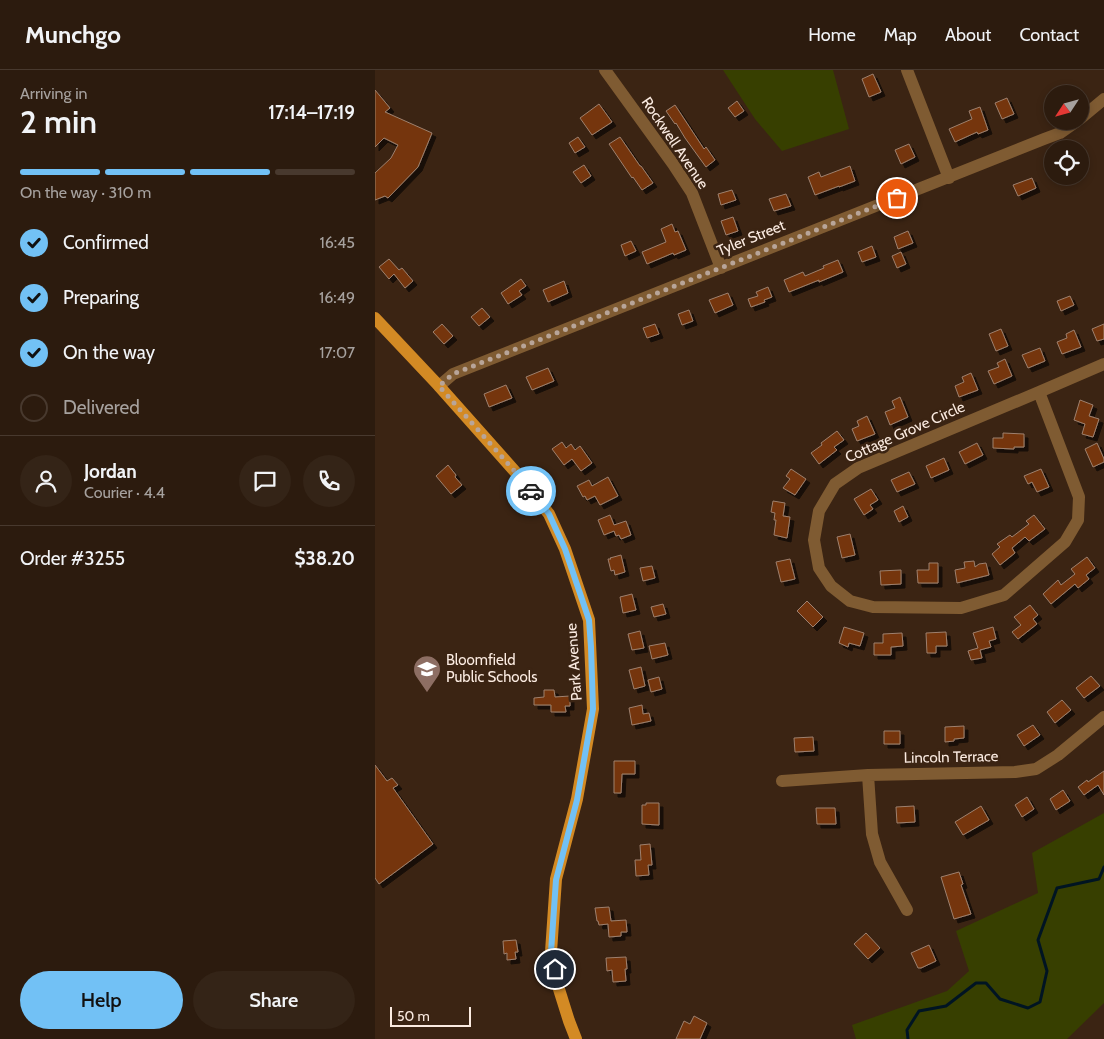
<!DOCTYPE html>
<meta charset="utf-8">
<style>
:root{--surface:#2c1b0e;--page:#342417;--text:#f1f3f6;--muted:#a6a19e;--line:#48392e;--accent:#72c1f5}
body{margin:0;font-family:Cabin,sans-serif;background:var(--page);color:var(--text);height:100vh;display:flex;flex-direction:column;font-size:19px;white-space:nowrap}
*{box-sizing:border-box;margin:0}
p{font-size:16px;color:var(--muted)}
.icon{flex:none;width:28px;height:28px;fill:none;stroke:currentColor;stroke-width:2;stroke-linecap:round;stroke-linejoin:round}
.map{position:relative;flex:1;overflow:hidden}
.sheet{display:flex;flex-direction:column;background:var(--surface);width:375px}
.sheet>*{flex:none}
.needle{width:32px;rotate:234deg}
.tools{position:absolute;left:669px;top:15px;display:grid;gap:10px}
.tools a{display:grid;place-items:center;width:45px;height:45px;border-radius:50%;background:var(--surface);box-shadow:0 2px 8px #0003,0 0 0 1px var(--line);font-size:25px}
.scale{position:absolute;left:15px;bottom:12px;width:81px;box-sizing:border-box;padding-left:5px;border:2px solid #fbebe1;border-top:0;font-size:14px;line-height:18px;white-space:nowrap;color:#fbebe1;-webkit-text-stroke:4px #3b2413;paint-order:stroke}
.pin{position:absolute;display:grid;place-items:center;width:42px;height:42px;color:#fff;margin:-21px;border:2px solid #fff;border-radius:50%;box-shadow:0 1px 5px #0007}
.courier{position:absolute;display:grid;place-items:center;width:50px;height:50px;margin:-25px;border:4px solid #72c1f5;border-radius:50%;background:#fff;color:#222;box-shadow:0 1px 6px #0007}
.summary em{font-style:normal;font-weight:600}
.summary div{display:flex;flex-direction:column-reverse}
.summary{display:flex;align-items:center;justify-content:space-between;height:85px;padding:0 20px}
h1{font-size:32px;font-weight:600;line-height:38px}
.bar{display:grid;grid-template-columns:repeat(4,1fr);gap:8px 5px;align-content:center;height:60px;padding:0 20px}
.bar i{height:6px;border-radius:4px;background:var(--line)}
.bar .selected{background:var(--accent)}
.bar p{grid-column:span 4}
.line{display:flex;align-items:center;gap:12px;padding:0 20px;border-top:1px solid var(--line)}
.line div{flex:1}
.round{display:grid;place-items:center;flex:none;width:52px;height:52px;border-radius:26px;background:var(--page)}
ol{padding:0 20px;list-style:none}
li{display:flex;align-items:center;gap:15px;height:55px}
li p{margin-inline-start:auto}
li .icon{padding:5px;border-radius:50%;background:var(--accent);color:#111;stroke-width:4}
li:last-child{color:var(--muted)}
li i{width:28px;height:28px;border:2px solid var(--line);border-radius:50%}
.button{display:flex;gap:10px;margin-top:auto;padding:10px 20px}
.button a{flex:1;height:58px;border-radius:30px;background:var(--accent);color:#111;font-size:20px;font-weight:600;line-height:58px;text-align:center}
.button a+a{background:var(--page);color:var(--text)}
header{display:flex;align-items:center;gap:30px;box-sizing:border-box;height:70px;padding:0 25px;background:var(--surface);border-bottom:1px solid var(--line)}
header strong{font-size:24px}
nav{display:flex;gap:28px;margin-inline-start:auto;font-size:18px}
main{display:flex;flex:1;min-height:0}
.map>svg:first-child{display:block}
</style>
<header>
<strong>Munchgo</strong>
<nav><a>Home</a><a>Map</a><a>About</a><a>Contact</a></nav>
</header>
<main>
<section class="sheet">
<div class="summary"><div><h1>2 min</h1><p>Arriving in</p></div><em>17:14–17:19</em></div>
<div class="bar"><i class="selected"></i><i class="selected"></i><i class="selected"></i><i></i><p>On the way · 310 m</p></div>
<ol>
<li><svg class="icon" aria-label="check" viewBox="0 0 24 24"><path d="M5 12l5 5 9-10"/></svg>Confirmed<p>16:45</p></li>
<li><svg class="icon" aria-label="check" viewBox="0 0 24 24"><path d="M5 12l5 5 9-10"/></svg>Preparing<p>16:49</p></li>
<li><svg class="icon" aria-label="check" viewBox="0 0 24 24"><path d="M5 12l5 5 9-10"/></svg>On the way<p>17:07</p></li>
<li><i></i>Delivered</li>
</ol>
<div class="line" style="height:90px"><a class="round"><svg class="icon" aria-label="person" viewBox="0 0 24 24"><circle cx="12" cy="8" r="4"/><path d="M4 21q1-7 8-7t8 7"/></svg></a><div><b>Jordan</b><p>Courier · 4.4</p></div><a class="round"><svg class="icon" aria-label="chat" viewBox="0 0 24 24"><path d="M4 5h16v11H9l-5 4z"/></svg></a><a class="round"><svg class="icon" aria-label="phone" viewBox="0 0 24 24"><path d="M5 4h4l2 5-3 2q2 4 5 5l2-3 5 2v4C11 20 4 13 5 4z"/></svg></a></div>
<div class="line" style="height:65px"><div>Order #3255</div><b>$38.20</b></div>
<div class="button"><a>Help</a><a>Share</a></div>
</section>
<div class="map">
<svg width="729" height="969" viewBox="0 0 729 969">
<defs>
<filter id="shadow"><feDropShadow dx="4" dy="4" stdDeviation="0" flood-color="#0009"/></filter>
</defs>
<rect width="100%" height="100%" fill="#3b2413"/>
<!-- green -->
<path fill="#373f00" d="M348 0H458L474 59 407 81 380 49Z
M729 743V933L692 969H481L477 955 572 921 594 901 581 861 663 823 657 783Z"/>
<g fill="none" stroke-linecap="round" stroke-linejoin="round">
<!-- stream -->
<path stroke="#001422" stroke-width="3" d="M533 969 532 960 544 941 571 936 601 913H611L625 929 653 938 665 932 672 901 663 870 682 818 724 809 729 797"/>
</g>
<!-- building -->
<path fill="#753607" stroke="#9e806f" filter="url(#shadow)" d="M498 4 506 22 494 27 487 9Z
M0 20 15 38 10 42 57 63 43 97 13 128 10 126 0 130V103L16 88 23 75 9 68 0 77Z
M632 28 639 44 627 49 620 33Z
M362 31 369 41 360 47 353 38Z
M224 34 237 52 217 65 205 48Z
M300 35 329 79 331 77 340 90 331 97 310 68 301 53 300 54 291 41Z
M605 37 613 60 603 64 602 62 580 72 574 59 597 49 594 41Z
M203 67 210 77 200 83 194 73Z
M245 67 265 96H266L278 113 267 120 258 107 257 108 234 74Z
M534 74 540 87 526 94 520 80Z
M209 95 216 106 206 113 198 102Z
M475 96 480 111 464 117V116L440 125 433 107 444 102 446 107Z
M657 108 661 118 643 126 638 115Z
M357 120 361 130 346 135 343 124Z
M411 124 416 136 399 141 394 129Z
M358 147 363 161 351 165 346 151Z
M297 154 300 162 303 161 311 180 299 185 298 183 272 194 267 182 291 172 286 159Z
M533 161 538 173 523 179 519 167Z
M256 171 261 181 250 186 246 175Z
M497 176 501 187 487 192 483 182Z
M526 182 531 194 522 198 517 186Z
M14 189 24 200 27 198 38 211 30 218 19 204 14 209 4 197Z
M463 190 468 202 444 212V210L414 222 409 210 428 202 430 206 449 198 448 196Z
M146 209 151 216 144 221 147 225 133 234 126 223Z
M189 211 193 223 173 232 168 220Z
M393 217 397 227 389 230 390 232 376 237 373 229 383 226 381 222Z
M353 223 358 235 340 243 334 230Z
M695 226 699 235 686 241 682 231Z
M107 238 115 247 104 256 96 247Z
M314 240 318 251 307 255 303 244Z
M67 254 78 266 69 274 58 262Z
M280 254 284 264 272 268 268 258Z
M729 254V269L722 271 717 259Z
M626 259 633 276 621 281 614 264Z
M699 260 706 277 687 284 682 272 692 268 691 264Z
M665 278 670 291 653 298 647 285Z
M630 289 637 306 619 314 613 301 624 297 622 293Z
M173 298 179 311 157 320 151 307Z
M596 303 603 320 584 327 580 316 589 312 587 307Z
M131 315 137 328 114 337 109 324Z
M525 327 533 347 515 355 510 342 520 338 517 331Z
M705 330 718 335 714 346 724 349 718 367 707 364 710 354 699 350Z
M492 346 500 364 482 371 477 359 484 356 482 351Z
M462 361 469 370 459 377 462 380 444 394 436 383 447 375 446 373Z
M628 363 649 364V377H639V379L618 378V368H628Z
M187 372 191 378 196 374 200 380 205 376 217 393 206 401 197 389 189 395 177 379Z
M602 373 608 385 590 394 584 382Z
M722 373 729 389V392L718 397 710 379Z
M569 388 574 400 556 408 551 396Z
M73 395 81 405 80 407 87 415 76 424 61 406Z
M416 399 431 409 420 425 408 418 415 409 411 406Z
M666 399 674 417 662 422 657 412 653 414 649 406Z
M534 402 540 414 522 422 516 410Z
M233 407 243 426 225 435 220 426 212 430 210 426 208 427 202 416 214 410 217 416Z
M496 419 503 430 495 435 498 439 489 445 479 429Z
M398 431 410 433 408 446 415 447 412 468 399 465 401 450H399L400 443 396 442Z
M528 436 533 447 524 452 519 441Z
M235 445 239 455 251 451 256 465 246 469 244 465 241 466 239 461 229 465 223 450Z
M659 445 670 459 654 471 650 467 637 478 640 483 625 495 617 484 625 477 622 474 635 465 637 467 654 454 651 451Z
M475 464 480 485 467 488 462 467Z
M246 485 250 502 240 505 239 500 236 501 233 489H236L235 488Z
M712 487 720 498 711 505 714 509 703 518 700 514 676 534 668 524 683 510 686 515 700 504 696 499Z
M415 489 420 509 406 512 401 492Z
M599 491 600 497 604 494 611 493 614 505 582 513 580 500 590 498 589 492Z
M554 493H563V513H543L542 500H554Z
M277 496 280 508 268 511 265 498Z
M526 500V514L506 515 505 501Z
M257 524 261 540 248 543 245 527Z
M432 531 448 547 438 557 422 541Z
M288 534 291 544 279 547 276 537Z
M655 535 663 545 658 549 662 554 643 569 637 562 646 555 639 547Z
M469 557 489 563 485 576 474 573 473 577 464 573Z
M618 557 621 569 614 571 616 577 605 580 607 588 596 590 593 581 603 578 598 563Z
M265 561 269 578 257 580 253 564Z
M571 562 572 576H561V583H552L551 563Z
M527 563 528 576 516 577V585H499V573H508V564Z
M290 573 293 585 277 589 274 576Z
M266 597 270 616 259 619 254 600Z
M716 606 725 616 709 628 701 618Z
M284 607 287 619 276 622 273 610Z
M169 620H179L180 627 195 626V636H190L191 642H176V635H159V628L169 627Z
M687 630 696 640 680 653 672 642Z
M267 635 268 644 274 643 276 651 257 655 254 638Z
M658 655 665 665 649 676 642 665Z
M589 656V668L579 669V671L570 672V657Z
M509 661H525V674H509Z
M438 667 439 681 420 682 419 668Z
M239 691H260V704H247L246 723H239Z
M0 695 12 711 17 708 23 715 18 718 58 774 4 814 0 808Z
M729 701V725L723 715 709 725 703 717 712 710 713 712Z
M688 720 695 731 681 740 675 729Z
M652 727 659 739 647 747 640 735Z
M271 733H284V755L267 754V735H271Z
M539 736 540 752 522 753 521 737Z
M606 736 614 750 588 765 580 752Z
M441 738H460L461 754H442Z
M275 774 277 795H273L274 805 261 806 260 790H266L265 775Z
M584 802 588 814 586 815 596 844 579 849 566 807Z
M234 837 236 851 251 850 252 862H246V866L234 867 233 854 224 855 223 851H222L220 838Z
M491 863 505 878 493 889 479 874Z
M141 870 143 882H140L141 889 132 890V883L129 884 128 871Z
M554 875 561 891 546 898H543L536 883Z
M251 887 252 899H250L251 911 238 912 237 900 232 901 231 888Z
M319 946 332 953 325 969H301L309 951 315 954Z"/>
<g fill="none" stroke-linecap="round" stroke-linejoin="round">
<!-- minor -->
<path stroke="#7f5b32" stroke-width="12" d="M230 0 298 94 317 123 346 198
M532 0 574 108
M705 49 729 29
M64 316 78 304 669 69 685 63 702 51
M664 322 704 427 703 450 690 472 629 525 586 538 498 537 475 531 456 516 444 498 439 470 444 441 460 414 483 398Z
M664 322 729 294
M493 705 497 764 505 792 532 840
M407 711 493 705 640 702 661 699 683 685 729 647"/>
<!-- major -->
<path stroke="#d38a24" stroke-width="12" d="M0 248 64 316 144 406 174 444 190 479 214 550 218 639 202 729 181 809 176 882 183 916 194 951 201 969"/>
</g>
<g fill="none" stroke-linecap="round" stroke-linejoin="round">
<!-- done -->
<path stroke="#b8a599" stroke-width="5" stroke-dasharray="0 9" d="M156 421 144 406 64 316 78 304 522 128"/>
<!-- route -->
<path stroke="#72c1f5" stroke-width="6" d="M156 421 174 444 190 479 214 550 216 577 218 639 202 730 181 810 176 882 180 899"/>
</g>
<!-- icons -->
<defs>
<g id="school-pin" transform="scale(1.4375)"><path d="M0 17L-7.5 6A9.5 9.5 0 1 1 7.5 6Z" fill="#8d6e63" stroke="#3b2413"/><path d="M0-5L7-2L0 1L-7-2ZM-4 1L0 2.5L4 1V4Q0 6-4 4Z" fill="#fff"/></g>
</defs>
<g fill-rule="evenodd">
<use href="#school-pin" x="52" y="599"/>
</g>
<g text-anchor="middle" stroke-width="5" stroke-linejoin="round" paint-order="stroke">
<!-- street labels -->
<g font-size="15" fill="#fbebe1" stroke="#3b2413">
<text transform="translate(300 73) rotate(56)" y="5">Rockwell Avenue</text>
<text transform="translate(376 168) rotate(-22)" y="5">Tyler Street</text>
<text transform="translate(530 362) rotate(-24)" y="5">Cottage Grove Circle</text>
<text transform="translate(199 592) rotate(-94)" y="5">Park Avenue</text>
<text transform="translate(576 687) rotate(-1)" y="5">Lincoln Terrace</text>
</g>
<!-- poi labels -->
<g font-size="15" fill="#fbebe1" stroke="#3b2413" text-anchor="start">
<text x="71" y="595">Bloomfield<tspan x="71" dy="17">Public Schools</tspan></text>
</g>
</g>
</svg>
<div class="tools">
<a><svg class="needle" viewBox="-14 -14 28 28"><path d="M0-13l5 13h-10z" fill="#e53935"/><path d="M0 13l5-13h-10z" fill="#a6a19e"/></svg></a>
<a><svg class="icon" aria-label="locate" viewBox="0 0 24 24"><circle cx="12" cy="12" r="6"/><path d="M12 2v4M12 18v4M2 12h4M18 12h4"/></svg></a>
</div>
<div class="scale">50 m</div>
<div class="pin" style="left:522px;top:128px;background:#ea580c"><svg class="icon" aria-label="bag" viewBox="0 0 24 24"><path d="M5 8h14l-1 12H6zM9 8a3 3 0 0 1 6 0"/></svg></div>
<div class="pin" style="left:180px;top:899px;background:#1f2937"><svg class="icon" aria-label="home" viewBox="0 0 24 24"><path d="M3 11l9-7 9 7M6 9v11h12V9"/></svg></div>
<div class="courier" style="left:156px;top:421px"><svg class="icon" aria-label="car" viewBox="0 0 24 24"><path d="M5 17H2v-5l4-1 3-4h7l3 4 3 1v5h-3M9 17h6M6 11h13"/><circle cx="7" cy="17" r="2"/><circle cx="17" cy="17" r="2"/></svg></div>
</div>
</main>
